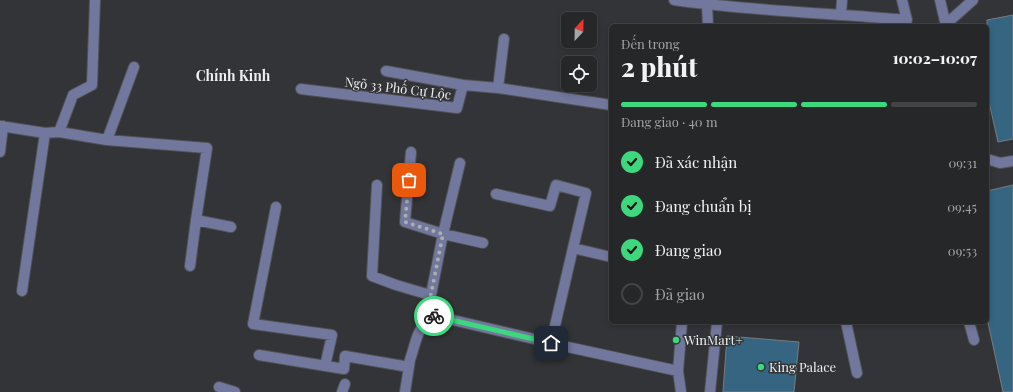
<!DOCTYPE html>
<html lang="vi">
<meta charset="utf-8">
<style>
:root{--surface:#262729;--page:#2e2f31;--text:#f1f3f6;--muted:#a4a5a8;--line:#424446;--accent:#3dd77e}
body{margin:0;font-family:"Playfair Display",serif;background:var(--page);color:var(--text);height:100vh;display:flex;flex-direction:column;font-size:15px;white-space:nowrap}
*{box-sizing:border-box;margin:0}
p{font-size:13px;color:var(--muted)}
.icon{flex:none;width:22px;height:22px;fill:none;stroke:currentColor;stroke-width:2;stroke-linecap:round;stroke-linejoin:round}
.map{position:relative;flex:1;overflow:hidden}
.drawer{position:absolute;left:609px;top:24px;width:380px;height:300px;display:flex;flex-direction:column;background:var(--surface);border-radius:6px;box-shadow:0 2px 6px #0003,0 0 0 1px var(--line)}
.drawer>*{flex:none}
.needle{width:26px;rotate:22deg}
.fabs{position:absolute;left:561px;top:12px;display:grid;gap:8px}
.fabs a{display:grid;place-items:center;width:36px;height:36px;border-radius:6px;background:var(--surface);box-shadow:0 2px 6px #0003,0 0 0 1px var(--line);font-size:20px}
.pin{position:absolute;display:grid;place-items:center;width:34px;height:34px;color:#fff;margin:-17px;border-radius:8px;box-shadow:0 2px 6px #0006}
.courier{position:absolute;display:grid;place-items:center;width:40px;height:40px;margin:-20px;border:3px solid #3dd77e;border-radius:50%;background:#fff;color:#222;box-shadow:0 1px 5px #0007}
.head em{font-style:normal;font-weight:800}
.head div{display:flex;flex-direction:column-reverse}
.head{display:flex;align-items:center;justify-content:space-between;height:68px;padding:0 12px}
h1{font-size:26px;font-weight:800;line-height:30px}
.bar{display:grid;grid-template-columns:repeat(4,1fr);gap:6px 4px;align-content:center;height:48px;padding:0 12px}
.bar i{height:5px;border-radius:3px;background:var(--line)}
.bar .selected{background:var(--accent)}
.bar p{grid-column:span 4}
ol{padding:0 12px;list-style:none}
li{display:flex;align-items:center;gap:12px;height:44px}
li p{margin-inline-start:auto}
li .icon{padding:4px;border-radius:50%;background:var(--accent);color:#111;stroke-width:4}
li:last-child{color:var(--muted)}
li i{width:22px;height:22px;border:2px solid var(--line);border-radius:50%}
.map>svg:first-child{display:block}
</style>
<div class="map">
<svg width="1013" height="392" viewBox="0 0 1013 392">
<rect width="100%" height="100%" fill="#333437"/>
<!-- building -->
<path fill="#356581" stroke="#797c7e" d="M1013 15V139L998 142 987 93V20Z
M1013 185V392H1003L987 318V191Z
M727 336 799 342 794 392H723Z"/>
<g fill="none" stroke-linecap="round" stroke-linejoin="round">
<!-- minor casing -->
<g stroke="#515255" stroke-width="12">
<path id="minor" d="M674 0C751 11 829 13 907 20L902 0
M940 0 946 26
M707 5 708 26
M841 14 842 0
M945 25 973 0
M386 71 463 85
M498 88 504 39
M301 89 457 108 463 85 498 88 611 105
M0 126 45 133 59 132 107 140 207 148 196 220 231 227
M59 132 73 95 92 85 95 0
M107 140 134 67
M0 152 3 126
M411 152 405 222 443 234 483 243
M987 159 1000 163 1013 161
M377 185 372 276 396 285 430 295
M496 194 550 206 556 185 586 193 573 248
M276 207 253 324 332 335 325 366
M190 266 196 220
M22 291 45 133
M427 314 551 343 573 248 611 257
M846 322 857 373
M969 322 974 340
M556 335 554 344 678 371
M259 355 344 369 345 356 409 367
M219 387 235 392
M342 392 345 384
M405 392 410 360 417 337 427 315 443 234 460 163
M681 392 678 371 682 322
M710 392 717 322"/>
</g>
<!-- minor -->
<use href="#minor" stroke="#72789d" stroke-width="10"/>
</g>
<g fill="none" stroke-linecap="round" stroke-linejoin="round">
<!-- done -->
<path stroke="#adaeaf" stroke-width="4" stroke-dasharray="0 7.2" d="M409 180 405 222 443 234 427 314 434 316"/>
<!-- route -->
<path stroke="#3dd77e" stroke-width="5" d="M434 316 551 343"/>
</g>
<!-- markers -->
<g fill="#3dd77e" stroke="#333437" stroke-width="1.5">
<circle cx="676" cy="340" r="4"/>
<circle cx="761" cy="367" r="4"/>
</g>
<g text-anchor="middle" stroke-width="3" stroke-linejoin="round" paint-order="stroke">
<!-- street labels -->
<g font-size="13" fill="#eeeff0" stroke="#333437">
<text transform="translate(398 88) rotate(7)" y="5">Ngõ 33 Phố Cự Lộc</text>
</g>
<!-- poi labels -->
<g font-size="13" fill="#eeeff0" stroke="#333437" text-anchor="start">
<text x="684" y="345">WinMart+</text>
<text x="769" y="372">King Palace</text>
</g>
<!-- neighbourhood labels -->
<g font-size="14" font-weight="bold" fill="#eeeff0" stroke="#333437">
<text x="233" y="81">Chính Kinh</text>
</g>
</g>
</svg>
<div class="fabs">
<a><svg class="needle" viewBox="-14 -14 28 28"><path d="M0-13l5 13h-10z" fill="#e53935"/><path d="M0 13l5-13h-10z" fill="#a4a5a8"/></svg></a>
<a><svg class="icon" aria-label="locate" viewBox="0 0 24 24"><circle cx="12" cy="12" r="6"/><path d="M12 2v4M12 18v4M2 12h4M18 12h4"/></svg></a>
</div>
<div class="pin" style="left:409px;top:180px;background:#ea580c"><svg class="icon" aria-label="bag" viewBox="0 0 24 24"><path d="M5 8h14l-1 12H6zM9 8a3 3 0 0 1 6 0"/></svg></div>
<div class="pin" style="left:551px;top:343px;background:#1f2937"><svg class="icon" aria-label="home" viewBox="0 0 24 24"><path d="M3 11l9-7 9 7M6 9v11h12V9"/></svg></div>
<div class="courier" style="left:434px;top:316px"><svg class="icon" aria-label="bike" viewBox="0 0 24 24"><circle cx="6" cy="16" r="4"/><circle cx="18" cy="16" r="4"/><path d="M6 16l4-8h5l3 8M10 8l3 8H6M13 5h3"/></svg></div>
<section class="drawer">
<div class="head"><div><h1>2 phút</h1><p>Đến trong</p></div><em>10:02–10:07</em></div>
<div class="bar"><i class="selected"></i><i class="selected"></i><i class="selected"></i><i></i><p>Đang giao · 40 m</p></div>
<ol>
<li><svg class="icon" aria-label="check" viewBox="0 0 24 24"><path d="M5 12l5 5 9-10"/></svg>Đã xác nhận<p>09:31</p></li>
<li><svg class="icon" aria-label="check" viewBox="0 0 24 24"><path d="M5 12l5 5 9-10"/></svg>Đang chuẩn bị<p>09:45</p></li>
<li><svg class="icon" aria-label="check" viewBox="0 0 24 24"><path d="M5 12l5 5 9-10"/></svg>Đang giao<p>09:53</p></li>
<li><i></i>Đã giao</li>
</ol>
</section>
</div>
